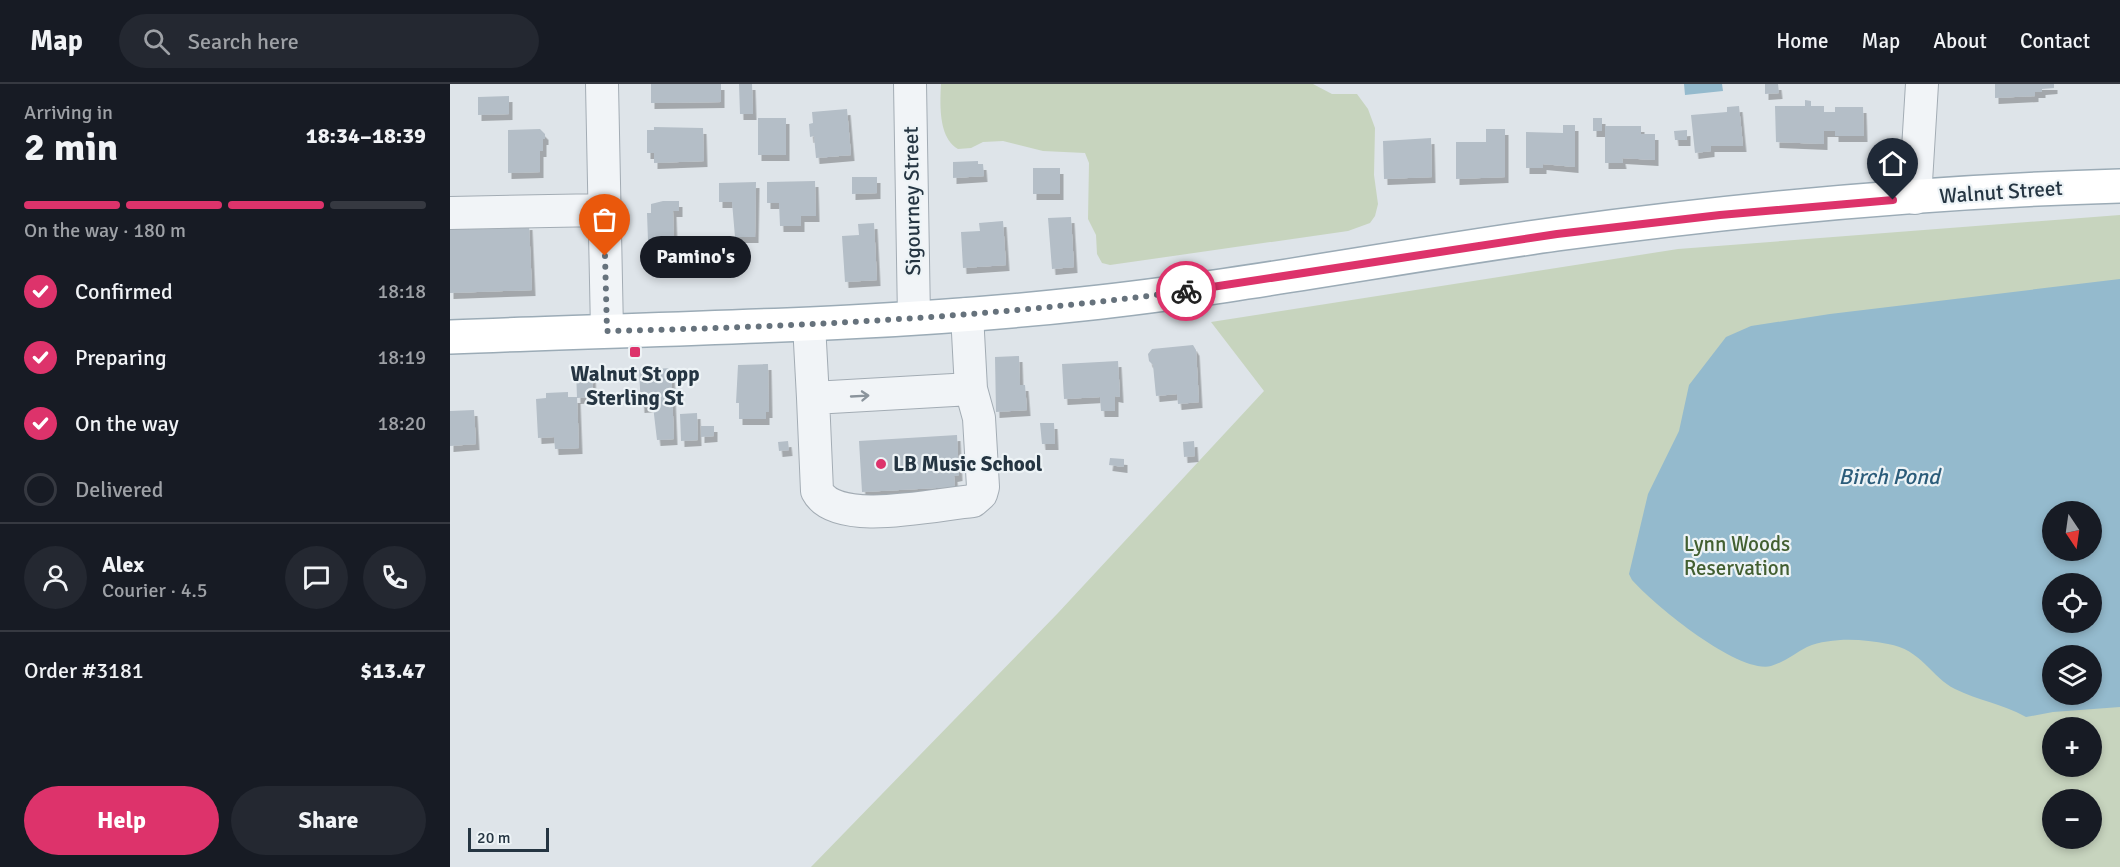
<!DOCTYPE html>
<meta charset="utf-8">
<style>
:root{--surface:#171b24;--page:#242831;--text:#f1f3f6;--muted:#9ea1a6;--line:#363941;--accent:#dd336b}
body{margin:0;font-family:Signika,sans-serif;background:var(--page);color:var(--text);height:100vh;display:flex;flex-direction:column;font-size:22px;white-space:nowrap}
*{box-sizing:border-box;margin:0}
p{font-size:20px;color:var(--muted)}
.icon{flex:none;width:33px;height:33px;fill:none;stroke:currentColor;stroke-width:2;stroke-linecap:round;stroke-linejoin:round}
.map{position:relative;flex:1;overflow:hidden}
.drawer{display:flex;flex-direction:column;background:var(--surface);width:450px}
.drawer>*{flex:none}
.needle{width:39px;rotate:167deg}
.controls{position:absolute;left:1592px;top:417px;display:grid;gap:12px}
.controls a{display:grid;place-items:center;width:60px;height:60px;border-radius:50%;background:var(--surface);box-shadow:0 3px 9px #0003;font-size:30px}
.scale{position:absolute;left:18px;bottom:15px;width:81px;box-sizing:border-box;padding-left:6px;border:3px solid #253542;border-top:0;font-size:16px;line-height:21px;white-space:nowrap;color:#253542;-webkit-text-stroke:4px #edf3f6;paint-order:stroke}
.pin{position:absolute;display:grid;place-items:center;width:51px;height:51px;color:#fff;margin:-62px -26px;border-radius:50% 50% 50% 0;rotate:-45deg;box-shadow:0 0 6px #0007}
.pin .icon{rotate:45deg}
.courier{position:absolute;display:grid;place-items:center;width:60px;height:60px;margin:-30px;border:4px solid #dd336b;border-radius:50%;background:#fff;color:#222;box-shadow:0 2px 8px #0007}
.bubble{position:absolute;height:42px;border-radius:21px;background:var(--surface);box-shadow:0 3px 9px #0003;font-size:20px;font-weight:700;line-height:42px;text-align:center}
.summary em{font-style:normal;font-weight:700}
.summary div{display:flex;flex-direction:column-reverse}
.summary{display:flex;align-items:center;justify-content:space-between;height:102px;padding:0 24px}
h1{font-size:39px;font-weight:700;line-height:45px}
.bar{display:grid;grid-template-columns:repeat(4,1fr);gap:9px 6px;align-content:center;height:72px;padding:0 24px}
.bar i{height:8px;border-radius:4px;background:var(--line)}
.bar .active{background:var(--accent)}
.bar p{grid-column:span 4}
.line{display:flex;align-items:center;gap:15px;padding:0 24px;border-top:2px solid var(--line)}
.line div{flex:1}
.round{display:grid;place-items:center;flex:none;width:63px;height:63px;border-radius:32px;background:var(--page)}
ol{padding:0 24px;list-style:none}
li{display:flex;align-items:center;gap:18px;height:66px}
li p{margin-inline-start:auto}
li .icon{padding:6px;border-radius:50%;background:var(--accent);color:#fff;stroke-width:4}
li:last-child{color:var(--muted)}
li i{width:33px;height:33px;border:3px solid var(--line);border-radius:50%}
.action{display:flex;gap:12px;margin-top:auto;padding:12px 24px}
.action a{flex:1;height:69px;border-radius:36px;background:var(--accent);color:#fff;font-size:24px;font-weight:700;line-height:69px;text-align:center}
.action a+a{background:var(--page);color:var(--text)}
header{display:flex;align-items:center;gap:36px;box-sizing:border-box;height:84px;padding:0 30px;background:var(--surface);border-bottom:2px solid var(--line)}
header strong{font-size:28px}
nav{display:flex;gap:33px;margin-inline-start:auto;font-size:21px}
.search{width:420px;height:54px;background:var(--page);display:flex;align-items:center;gap:15px;box-sizing:border-box;padding:0 21px;border-radius:33px;color:var(--muted);font-size:22px}
main{display:flex;flex:1;min-height:0}
.map>svg:first-child{display:block}
</style>
<header>
<strong>Map</strong>
<div class="search"><svg class="icon" aria-label="search" viewBox="0 0 24 24"><circle cx="10" cy="10" r="6"/><path d="M15 15l6 6"/></svg>Search here</div>
<nav><a>Home</a><a>Map</a><a>About</a><a>Contact</a></nav>
</header>
<main>
<section class="drawer">
<div class="summary"><div><h1>2 min</h1><p>Arriving in</p></div><em>18:34–18:39</em></div>
<div class="bar"><i class="active"></i><i class="active"></i><i class="active"></i><i></i><p>On the way · 180 m</p></div>
<ol>
<li><svg class="icon" aria-label="check" viewBox="0 0 24 24"><path d="M5 12l5 5 9-10"/></svg>Confirmed<p>18:18</p></li>
<li><svg class="icon" aria-label="check" viewBox="0 0 24 24"><path d="M5 12l5 5 9-10"/></svg>Preparing<p>18:19</p></li>
<li><svg class="icon" aria-label="check" viewBox="0 0 24 24"><path d="M5 12l5 5 9-10"/></svg>On the way<p>18:20</p></li>
<li><i></i>Delivered</li>
</ol>
<div class="line" style="height:108px"><a class="round"><svg class="icon" aria-label="person" viewBox="0 0 24 24"><circle cx="12" cy="8" r="4"/><path d="M4 21q1-7 8-7t8 7"/></svg></a><div><b>Alex</b><p>Courier · 4.5</p></div><a class="round"><svg class="icon" aria-label="chat" viewBox="0 0 24 24"><path d="M4 5h16v11H9l-5 4z"/></svg></a><a class="round"><svg class="icon" aria-label="phone" viewBox="0 0 24 24"><path d="M5 4h4l2 5-3 2q2 4 5 5l2-3 5 2v4C11 20 4 13 5 4z"/></svg></a></div>
<div class="line" style="height:78px"><div>Order #3181</div><b>$13.47</b></div>
<div class="action"><a>Help</a><a>Share</a></div>
</section>
<div class="map">
<svg width="1670" height="783" viewBox="0 0 1670 783">
<defs>
<filter id="shadow"><feDropShadow dx="3.5" dy="6" stdDeviation="0" flood-color="#0004"/></filter>
</defs>
<rect width="100%" height="100%" fill="#dee4e9"/>
<!-- green -->
<path fill="#c7d4be" fill-rule="evenodd" d="M491 0H863L882 10H907L918 25 925 44 924 91 928 120 925 132 920 139 898 147 660 181 652 179 647 170 646 151 638 135 639 79 635 69 593 67 553 57 533 58 521 64 508 65C488 54 490 19 491 0Z
M1670 131V783H361L608 529 814 307 761 238 1228 165ZM1602 428H1641V466H1602ZM1602 500H1641V538H1602ZM1602 572H1641V610H1602ZM1602 644H1641V682H1602ZM1602 716H1641V754H1602Z"/>
<!-- water -->
<path fill="#94bacd" fill-rule="evenodd" d="M1234 0H1272L1273 7 1235 11Z
M1670 195V623L1603 628 1576 633C1551 619 1529 617 1505 605 1482 594 1471 565 1438 560 1412 555 1382 553 1357 563 1345 569 1335 578 1321 582 1288 590 1204 521 1182 496L1179 490 1198 410 1229 347 1239 301 1276 253 1301 242 1380 230ZM1602 428H1641V466H1602ZM1602 500H1641V538H1602ZM1602 572H1641V610H1602Z"/>
<!-- building -->
<path fill="#b4bec7" filter="url(#shadow)" d="M201 0H271V18L201 19Z
M289 0H302L303 30H290Z
M1315 0H1328L1329 9 1315 10Z
M1545 0H1604V4L1592 5V8H1585V12L1545 14Z
M59 12V30L28 31V13Z
M1355 16 1361 17V22H1374V28H1385V23H1413L1414 52H1385V47H1374V60L1326 58 1325 22H1355Z
M1289 22 1293 62H1261V67L1245 69 1241 31 1277 28V23Z
M397 25 401 71 366 74 364 52 360 53 359 40 363 39 362 28Z
M308 34H336V71H308Z
M1143 34H1152V47H1143Z
M1113 41H1125V83L1093 80V84H1076V48L1113 49Z
M1155 42H1191V50H1205V76L1172 74 1173 79H1155Z
M204 43 253 44 254 77 204 79V69H197V46H204Z
M90 45 95 50V55H93V67H90V88L58 89V46Z
M1036 45H1055V93L1006 95V58H1036Z
M1237 46V56H1225L1224 47Z
M981 54 982 93 934 95 933 57Z
M528 77V80H533L534 92 503 94V78Z
M583 84H610V110H583Z
M402 93H427V109L402 110Z
M365 97 366 132H351V142H330L329 119H317V98Z
M306 98 305 153H285L282 118H269V99Z
M213 117H229V127H223L225 184 199 185 197 129H201V120Z
M621 133 624 183 602 185 598 134Z
M553 137 556 181 513 184 511 148 530 147 529 139Z
M424 139 427 196 395 198 392 152 409 151 408 140Z
M79 140 82 206 0 209V143Z
M743 261 746 266 749 318 728 320 727 310 706 312 703 281 699 277 698 270 702 265Z
M569 272 570 301H575L577 326 546 328 545 273Z
M668 277 670 313 665 312V327H651L650 313 614 315 612 280Z
M318 280 319 328H316V335H289V319H286L288 281Z
M221 284 224 355 207 356 203 322 191 323 189 286Z
M126 285H142L143 313 127 314Z
M118 308V313H127L129 364 105 365 104 353 88 354 86 315 96 314V309Z
M24 326 26 360 0 362V327Z
M247 329 248 356 231 357 230 330Z
M590 339H604L605 360H592Z
M251 342H264V352L251 353Z
M507 351 509 391 504 392 505 403 412 408 409 357Z
M338 357 339 366 329 367 328 358Z
M744 357 745 372 734 373 733 358Z
M660 374 674 375V383L659 381Z"/>
<g fill="none" stroke-linecap="round" stroke-linejoin="round">
<!-- minor casing -->
<g stroke="#a3acb4" stroke-width="34">
<path id="minor" d="M152 0 157 247
M460 0 464 234
M1465 114 1472 0
M0 129 154 126
M359 240 363 314 521 305 517 230
M363 314 367 407C386 444 487 420 523 417L531 410 533 403 529 334 521 305"/>
</g>
<!-- major casing -->
<g stroke="#9babb6" stroke-width="36">
<path id="major" d="M0 253C210 244 422 243 632 220 791 203 948 172 1107 150 1293 125 1482 107 1670 102"/>
</g>
<!-- minor -->
<use href="#minor" stroke="#f1f4f7" stroke-width="32"/>
<!-- major -->
<use href="#major" stroke="#fff" stroke-width="33"/>
</g>
<!-- one-way arrows -->
<defs><path id="oneway-shaft" d="M-6 0H5M1.5-3L5.5 0L1.5 3" fill="none" stroke-width="1.6" stroke-linecap="round" stroke-linejoin="round" transform="scale(1.5)"/></defs>
<use stroke="#8b949c" href="#oneway-shaft" transform="translate(410 312) rotate(-3)"/>
<g fill="none" stroke-linecap="round" stroke-linejoin="round">
<!-- done -->
<path stroke="#66727c" stroke-width="6" stroke-dasharray="0 10.8" d="M155 172 157 247C350 243 544 233 736 207"/>
<!-- route -->
<path stroke="#dd336b" stroke-width="8" d="M736 207 1107 150 1270 131 1443 116"/>
</g>
<!-- markers -->
<g fill="#dd336b" stroke="#edf3f6" stroke-width="2">
<rect x="179" y="262" width="12" height="12" rx="3"/>
<circle cx="431" cy="380" r="6"/>
</g>
<g text-anchor="middle" stroke-width="4.5" stroke-linejoin="round" paint-order="stroke">
<!-- street labels -->
<g font-size="21" fill="#253542" stroke="#edf3f6">
<text transform="translate(1551 108) rotate(-4)" y="7">Walnut Street</text>
<text transform="translate(462 117) rotate(-91)" y="7">Sigourney Street</text>
</g>
<!-- poi labels -->
<g font-size="21" font-weight="bold" fill="#253542" stroke="#edf3f6">
<text x="185" y="297">Walnut St opp<tspan x="185" dy="24">Sterling St</tspan></text>
<text x="443" y="387" text-anchor="start">LB Music School</text>
</g>
<!-- park labels -->
<g font-size="21" fill="#425f31" stroke="#edf3f6">
<text x="1287" y="467">Lynn Woods<tspan x="1287" dy="24">Reservation</tspan></text>
</g>
<!-- water labels -->
<g font-size="22" font-style="italic" fill="#2b5c7a" stroke="#edf3f6">
<text x="1439" y="400">Birch Pond</text>
</g>
</g>
</svg>
<div class="controls">
<a><svg class="needle" viewBox="-14 -14 28 28"><path d="M0-13l5 13h-10z" fill="#e53935"/><path d="M0 13l5-13h-10z" fill="#9ea1a6"/></svg></a>
<a><svg class="icon" aria-label="locate" viewBox="0 0 24 24"><circle cx="12" cy="12" r="6"/><path d="M12 2v4M12 18v4M2 12h4M18 12h4"/></svg></a>
<a><svg class="icon" aria-label="layers" viewBox="0 0 24 24"><path d="M12 4l9 5-9 5-9-5zM3 14l9 5 9-5"/></svg></a>
<a>+</a>
<a>−</a>
</div>
<div class="scale">20 m</div>
<div class="pin" style="left:155px;top:172px;background:#ea580c"><svg class="icon" aria-label="bag" viewBox="0 0 24 24"><path d="M5 8h14l-1 12H6zM9 8a3 3 0 0 1 6 0"/></svg></div>
<div class="pin" style="left:1443px;top:116px;background:#1f2937"><svg class="icon" aria-label="home" viewBox="0 0 24 24"><path d="M3 11l9-7 9 7M6 9v11h12V9"/></svg></div>
<div class="courier" style="left:736px;top:207px"><svg class="icon" aria-label="bike" viewBox="0 0 24 24"><circle cx="6" cy="16" r="4"/><circle cx="18" cy="16" r="4"/><path d="M6 16l4-8h5l3 8M10 8l3 8H6M13 5h3"/></svg></div>
<div class="bubble" style="left:190px;top:152px;width:111px">Pamino's</div>
</div>
</main>
